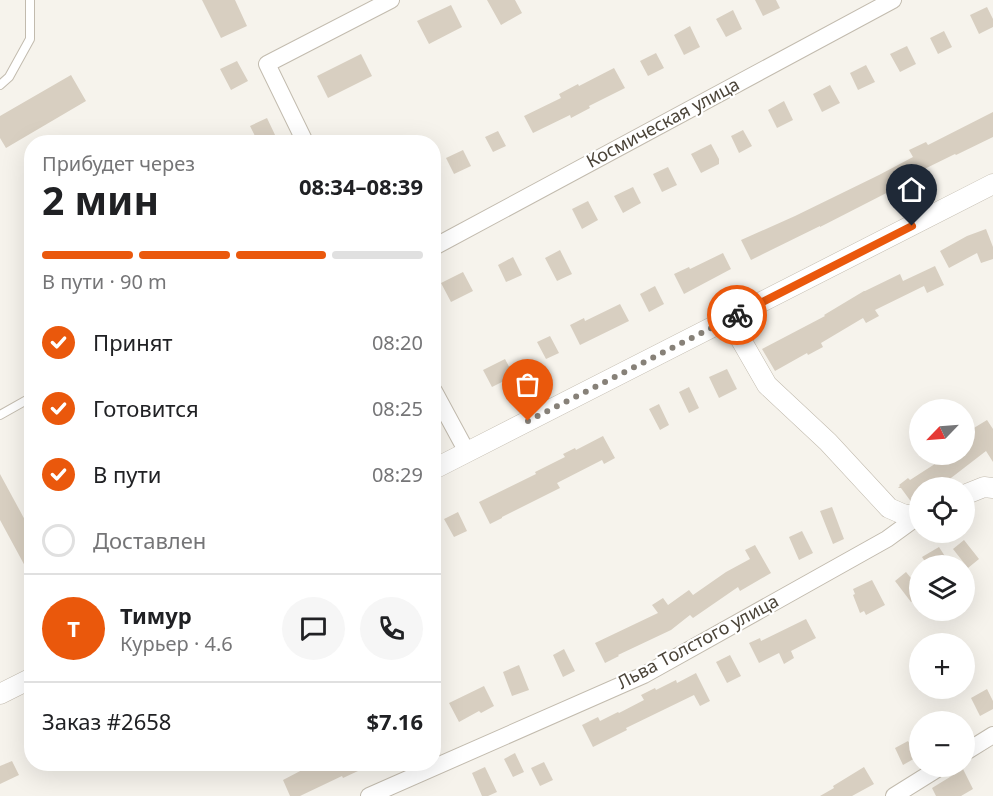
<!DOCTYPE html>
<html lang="ru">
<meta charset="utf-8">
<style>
:root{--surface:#fff;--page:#f6f6f6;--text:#202124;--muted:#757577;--line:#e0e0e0;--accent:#ea580c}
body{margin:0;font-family:"Noto Sans",sans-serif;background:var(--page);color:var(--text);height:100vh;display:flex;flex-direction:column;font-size:22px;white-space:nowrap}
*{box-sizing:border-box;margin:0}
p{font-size:20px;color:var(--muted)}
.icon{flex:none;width:33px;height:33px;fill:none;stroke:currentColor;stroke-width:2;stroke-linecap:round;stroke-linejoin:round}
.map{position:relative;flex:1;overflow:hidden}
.sheet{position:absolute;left:24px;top:135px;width:417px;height:636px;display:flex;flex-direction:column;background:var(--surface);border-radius:24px;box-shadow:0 6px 24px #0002}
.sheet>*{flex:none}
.needle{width:39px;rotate:245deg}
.fabs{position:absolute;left:909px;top:399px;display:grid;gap:12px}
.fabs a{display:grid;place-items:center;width:66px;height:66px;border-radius:50%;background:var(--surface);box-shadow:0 6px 24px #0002;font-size:30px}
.pin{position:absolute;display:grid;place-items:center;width:51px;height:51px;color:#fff;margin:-62px -26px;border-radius:50% 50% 50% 0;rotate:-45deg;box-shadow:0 0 6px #0007}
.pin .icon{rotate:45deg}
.courier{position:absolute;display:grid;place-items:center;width:60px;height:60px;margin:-30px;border:4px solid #ea580c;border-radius:50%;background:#fff;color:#222;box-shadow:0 2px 8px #0007}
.overview em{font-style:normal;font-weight:700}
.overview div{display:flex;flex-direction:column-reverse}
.overview{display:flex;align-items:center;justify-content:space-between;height:102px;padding:0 18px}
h1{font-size:39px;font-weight:700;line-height:45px}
.bar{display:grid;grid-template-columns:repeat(4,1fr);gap:9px 6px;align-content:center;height:72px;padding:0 18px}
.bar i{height:8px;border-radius:4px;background:var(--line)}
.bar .selected{background:var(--accent)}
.bar p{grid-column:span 4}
.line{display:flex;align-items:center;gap:15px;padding:0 18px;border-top:2px solid var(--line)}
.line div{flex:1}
.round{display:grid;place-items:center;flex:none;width:63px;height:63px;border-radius:32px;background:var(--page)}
ol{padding:0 18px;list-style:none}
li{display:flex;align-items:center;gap:18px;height:66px}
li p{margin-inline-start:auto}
li .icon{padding:6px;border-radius:50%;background:var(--accent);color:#fff;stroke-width:4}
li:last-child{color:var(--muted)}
li i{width:33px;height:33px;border:3px solid var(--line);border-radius:50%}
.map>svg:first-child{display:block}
</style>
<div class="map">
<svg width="993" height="796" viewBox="0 0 993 796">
<rect width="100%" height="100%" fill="#f6f3ec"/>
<!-- building -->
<path fill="#d8cfc1" d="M202 0H235L247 26 221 38Z
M487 0H515L522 13 501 25Z
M755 0H776L780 8 763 16Z
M451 5 462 27 429 44 417 21Z
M987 7 993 19V27L979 34 970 15Z
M733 10 742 29 726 37 716 19Z
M690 26 700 47 684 55 674 35Z
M944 31 952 47 938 54 930 38Z
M907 46 916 64 900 72 890 54Z
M656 53 664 68 648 76 640 61Z
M361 54 372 76 328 98 317 76Z
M237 61 248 81 231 90 220 69Z
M866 65 875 82 858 90 850 73Z
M614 68 625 88 589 106 590 108 571 118 570 115 533 133 524 116 561 98 559 94 578 84 579 86Z
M71 75 86 101 6 148 0 138V116Z
M830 85 840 103 822 112 813 94Z
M784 101 793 120 777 128 768 110Z
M993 112V137L956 155 955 154 902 180 904 184 820 227V226L751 260 741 240 795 216 879 175 913 157 909 150 926 142 928 145Z
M267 118 276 137 265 142H258L250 126Z
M743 130 752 146 739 153 731 136Z
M498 131 506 146 493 152 485 137Z
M711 144 719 159V164L701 173 691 154Z
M463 150 471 166 454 174 446 158Z
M668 167 677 185 662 192 653 174Z
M633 187 641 203 623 213 614 196Z
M588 201 598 220 582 229 572 209Z
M986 229 993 247V259L981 263 977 253 949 268 940 251 967 236Z
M560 250 572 274 557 281 545 258Z
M723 253 731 269 684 294 674 274 689 267 690 269Z
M513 257 522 275 506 282 498 265Z
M935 266 944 285 927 293 924 286 875 310 879 316 866 323 863 318 821 343 823 347 808 355 807 353 775 371 762 349 825 316 824 315 864 291H865L900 274 903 281Z
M463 272 473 291 451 302 441 283Z
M655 286 664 304 649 312 640 294Z
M620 304 629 321 580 345 570 325 584 318 585 321Z
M550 336 559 353 546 359 537 342Z
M505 359 514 376 492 387 483 370Z
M727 369 737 389 719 398 709 377Z
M689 387 699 408 689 413 679 392Z
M659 404 669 425 660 430 649 409Z
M987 420 993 429V462L986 451 938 488H920V502L912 503 901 488H898L900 486 899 485 908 478 910 480 941 460 937 454H964V434Z
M603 436 615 458 604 464 602 460 557 483 560 488 502 517V518L490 524 479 502 536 474 535 472 565 457 563 454 575 448 576 450Z
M0 474 32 533V579L0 520Z
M832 507 844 539 833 544 820 511Z
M458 512 467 531 454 537 444 519Z
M802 531 813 553 799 560 789 537Z
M964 540 979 559 968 568 953 549Z
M755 545 771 573 740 591 738 587 693 618 690 615 671 630 618 655 619 656 605 663 595 643 658 613 652 605 663 598 668 605 689 590 693 595 726 572 750 559 745 550Z
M939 547 948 561 941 566H928L922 557Z
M906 572 920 589V595L911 602 895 581Z
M872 580 885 605 866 615 864 611 860 613 853 595 855 594 853 589Z
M806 619 816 638 791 651 794 658 784 664 779 653 759 663 749 643 760 638 761 641Z
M564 649 575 671 563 677 553 655Z
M730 655 741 676 727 683 716 662Z
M519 665 529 690 512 696 503 672Z
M696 673 710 701 700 706 694 695 626 728 627 730 593 747 582 725 598 717 600 721 618 712 619 713 644 700 641 695 655 688 656 690 676 680 677 683Z
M484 686 494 706 481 713 479 711 459 722 449 703Z
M987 689 993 701V709L980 716 971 698Z
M908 741 917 757 903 765 895 748Z
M515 753 524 772 513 777 504 759Z
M12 761 19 775 0 784V766Z
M544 762 553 780 540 786 531 768Z
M301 764H373L343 778 342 776 300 796H290L283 780 304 769Z
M485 767 497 792 488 796H482L472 773Z
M864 767 874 784 852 796H820L834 788 833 786Z
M963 769 973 789 961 796H936L932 788Z"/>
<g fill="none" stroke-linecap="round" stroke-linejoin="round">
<!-- service casing -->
<g stroke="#c2bbae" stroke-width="10">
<path id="service" d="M0 85 9 77 30 39V0
M0 415 32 397"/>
</g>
<!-- minor casing -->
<g stroke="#c2bbae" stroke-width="18">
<path id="minor" d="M305 142 267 64 391 0
M434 247 893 0
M434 391 467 452
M964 753 993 735
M369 796 644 675 887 539 920 515
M894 796 942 766"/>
</g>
<!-- tertiary casing -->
<g stroke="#c2bbae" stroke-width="21">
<path id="tertiary" d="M729 319 767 385 828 442 889 508 905 515 920 514
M434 469 993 184
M964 495 984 487 993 488
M0 694 32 678"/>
</g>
<!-- service -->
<use href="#service" stroke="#fff" stroke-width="8"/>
<!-- minor -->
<use href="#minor" stroke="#fff" stroke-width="16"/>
<!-- tertiary -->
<use href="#tertiary" stroke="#fff" stroke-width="20"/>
</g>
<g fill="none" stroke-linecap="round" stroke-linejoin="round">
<!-- done -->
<path stroke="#878178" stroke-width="6" stroke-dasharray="0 10.8" d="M528 421 737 315"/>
<!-- route -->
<path stroke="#ea580c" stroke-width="8" d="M737 315 912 226"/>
</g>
<g text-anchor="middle" stroke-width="4.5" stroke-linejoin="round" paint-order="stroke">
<!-- street labels -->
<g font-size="18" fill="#4b4439" stroke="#fff">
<text transform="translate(663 123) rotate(-28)" y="6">Космическая улица</text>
<text transform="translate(698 642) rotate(-28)" y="6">Льва Толстого улица</text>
</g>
</g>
</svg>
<div class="fabs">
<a><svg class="needle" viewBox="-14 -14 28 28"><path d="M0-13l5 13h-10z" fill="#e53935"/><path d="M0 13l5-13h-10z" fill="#757577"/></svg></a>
<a><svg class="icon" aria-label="locate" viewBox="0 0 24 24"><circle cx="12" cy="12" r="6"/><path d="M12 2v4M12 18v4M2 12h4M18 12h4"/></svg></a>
<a><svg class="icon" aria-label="layers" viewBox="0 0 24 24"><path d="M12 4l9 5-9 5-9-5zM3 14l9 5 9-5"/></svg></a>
<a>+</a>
<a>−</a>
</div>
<div class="pin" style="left:528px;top:421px;background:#ea580c"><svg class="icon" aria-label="bag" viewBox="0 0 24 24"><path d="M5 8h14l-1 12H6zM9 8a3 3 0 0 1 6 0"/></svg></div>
<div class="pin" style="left:912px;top:226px;background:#1f2937"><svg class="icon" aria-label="home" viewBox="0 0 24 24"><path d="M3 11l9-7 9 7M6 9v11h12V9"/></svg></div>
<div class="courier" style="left:737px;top:315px"><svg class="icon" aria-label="bike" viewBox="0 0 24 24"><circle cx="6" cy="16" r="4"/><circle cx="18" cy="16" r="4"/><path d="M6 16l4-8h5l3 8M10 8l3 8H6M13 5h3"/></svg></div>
<section class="sheet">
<div class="overview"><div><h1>2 мин</h1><p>Прибудет через</p></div><em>08:34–08:39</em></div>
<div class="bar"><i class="selected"></i><i class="selected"></i><i class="selected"></i><i></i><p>В пути · 90 m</p></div>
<ol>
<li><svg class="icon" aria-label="check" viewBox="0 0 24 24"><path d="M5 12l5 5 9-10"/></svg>Принят<p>08:20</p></li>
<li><svg class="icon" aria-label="check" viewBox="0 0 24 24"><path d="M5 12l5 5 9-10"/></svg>Готовится<p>08:25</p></li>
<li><svg class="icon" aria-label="check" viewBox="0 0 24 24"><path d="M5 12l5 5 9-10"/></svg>В пути<p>08:29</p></li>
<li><i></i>Доставлен</li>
</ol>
<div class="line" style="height:108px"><b class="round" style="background:var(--accent);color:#fff">Т</b><div><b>Тимур</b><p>Курьер · 4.6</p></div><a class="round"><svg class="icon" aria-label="chat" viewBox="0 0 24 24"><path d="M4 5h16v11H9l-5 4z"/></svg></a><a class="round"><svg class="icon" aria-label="phone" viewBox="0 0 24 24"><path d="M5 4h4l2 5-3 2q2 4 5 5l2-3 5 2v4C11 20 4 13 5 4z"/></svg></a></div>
<div class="line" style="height:78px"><div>Заказ #2658</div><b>$7.16</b></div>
</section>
</div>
